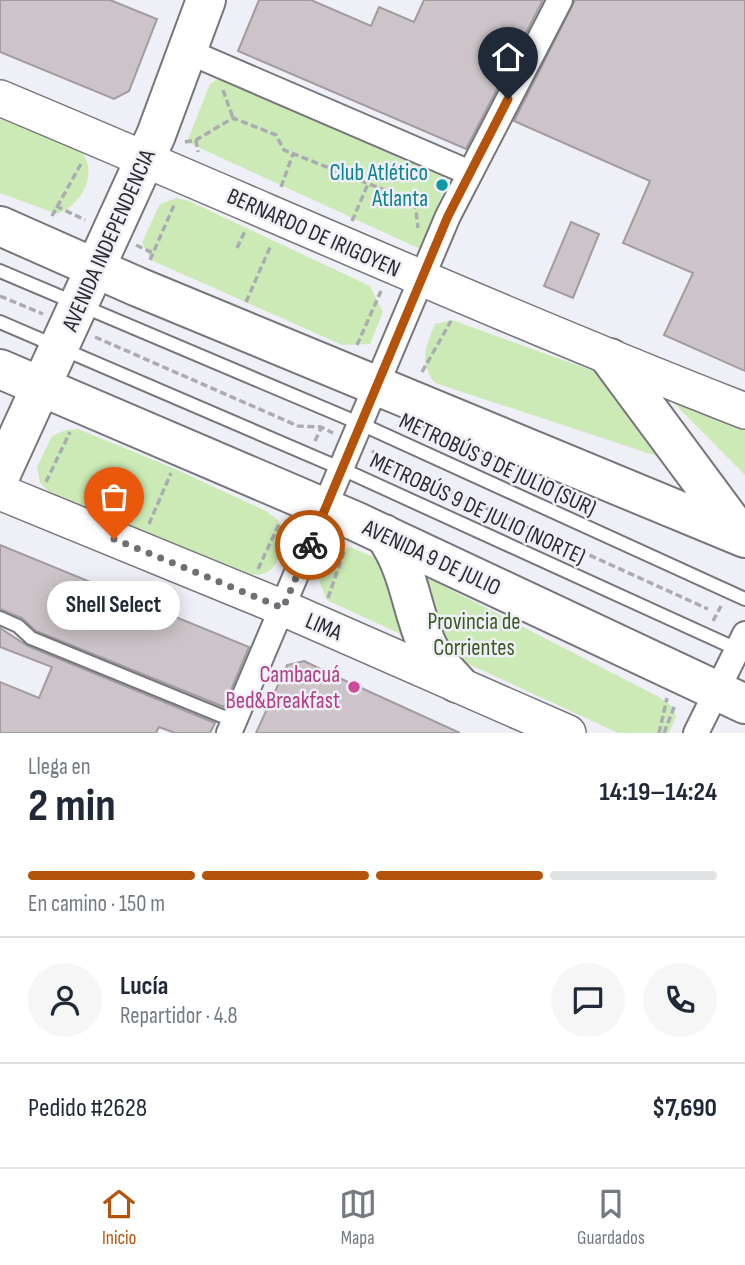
<!DOCTYPE html>
<html lang="es">
<meta charset="utf-8">
<style>
:root{--surface:#fff;--page:#f6f6f7;--text:#1f2937;--muted:#747a83;--line:#e0e1e3;--accent:#b45309}
body{margin:0;font-family:"Sofia Sans Condensed",sans-serif;background:var(--page);color:var(--text);height:100vh;display:flex;flex-direction:column;font-size:26px;white-space:nowrap}
*{box-sizing:border-box;margin:0}
p{font-size:23px;color:var(--muted)}
.icon{flex:none;width:38px;height:38px;fill:none;stroke:currentColor;stroke-width:2;stroke-linecap:round;stroke-linejoin:round}
.map{position:relative;height:733px;overflow:hidden}
.sheet{display:flex;flex-direction:column;background:var(--surface);flex:1}
.sheet>*{flex:none}
.pin{position:absolute;display:grid;place-items:center;width:60px;height:60px;color:#fff;margin:-72px -30px;border-radius:50% 50% 50% 0;rotate:-45deg;box-shadow:0 0 7px #0007}
.pin .icon{rotate:45deg}
.courier{position:absolute;display:grid;place-items:center;width:70px;height:70px;margin:-35px;border:5px solid #b45309;border-radius:50%;background:#fff;color:#222;box-shadow:0 2px 9px #0007}
.bubble{position:absolute;height:49px;border-radius:24px;background:var(--surface);box-shadow:0 4px 18px #0003;font-size:23px;font-weight:700;line-height:49px;text-align:center}
.overview em{font-style:normal;font-weight:700}
.overview div{display:flex;flex-direction:column-reverse}
.overview{display:flex;align-items:center;justify-content:space-between;height:119px;padding:0 28px}
h1{font-size:46px;font-weight:700;line-height:52px}
.bar{display:grid;grid-template-columns:repeat(4,1fr);gap:10px 7px;align-content:center;height:84px;padding:0 28px}
.bar i{height:9px;border-radius:5px;background:var(--line)}
.bar .selected{background:var(--accent)}
.bar p{grid-column:span 4}
.line{display:flex;align-items:center;gap:18px;padding:0 28px;border-top:2px solid var(--line)}
.line div{flex:1}
.round{display:grid;place-items:center;flex:none;width:74px;height:74px;border-radius:37px;background:var(--page)}
.tabs{display:flex;justify-content:space-around;align-items:center;height:98px;border-top:2px solid var(--line);background:var(--surface);font-size:19px;color:var(--muted)}
.tabs a{display:grid;justify-items:center;gap:4px}
.tabs .selected{color:var(--accent)}
.map>svg:first-child{display:block}
</style>
<div class="map">
<svg width="745" height="733" viewBox="0 0 745 733">
<rect width="100%" height="100%" fill="#efeff7"/>
<!-- green -->
<path fill="#cceab6" d="M219 78 449 178 420 249 187 142 210 84Z
M0 119 81 151C99 173 82 205 57 214L0 193Z
M177 198 189 201 370 286 383 312 370 344 342 345 151 260 142 242 160 204Z
M452 320 621 381 678 463 435 383C418 362 426 346 435 324Z
M658 387 745 425V475Z
M78 429 173 468 266 511 278 520 287 539C276 563 275 579 244 574L55 497 40 483 37 467 52 436 66 430Z
M350 547 397 567 413 640 327 600 318 578 329 554Z
M426 577 659 697 673 707 676 717 669 733H618L449 655Z"/>
<!-- building -->
<path fill="#ccc4c8" stroke="#a39b9f" stroke-width="2" d="M0 0H110L157 19 129 91 114 99 0 52Z
M259 0H311L371 26 379 7 414 22 424 0H543L466 149 238 51Z
M575 0H745V371L664 335 693 273 623 243 650 181 514 121Z
M571 222 599 234 573 298 544 286Z
M0 545 249 647 224 707 36 631 22 618 0 609Z
M0 628 28 646 215 723 210 733H175L159 727 156 733H0V682L39 698 52 667 0 647Z
M304 661 335 676 460 733H256L287 665Z"/>
<g fill="none" stroke-linecap="round" stroke-linejoin="round">
<!-- lane casing -->
<g stroke="#77767d" stroke-width="16">
<path id="lane" d="M0 271 361 424 745 599
M0 322 342 469 741 651
M0 618 18 626 31 638 234 721"/>
</g>
<!-- street casing -->
<g stroke="#77767d" stroke-width="28">
<path id="street" d="M187 51 470 173
M229 733 448 216 560 0
M696 733 745 634"/>
</g>
<!-- secondary casing -->
<g stroke="#77767d" stroke-width="38">
<path id="secondary" d="M0 98C249 202 494 313 745 411
M0 492 283 608 568 733"/>
</g>
<!-- primary casing -->
<g stroke="#77767d" stroke-width="42">
<path id="primary" d="M0 476 156 135 206 0"/>
</g>
<!-- highway casing -->
<g stroke="#77767d" stroke-width="42">
<path id="highway" d="M0 226 138 287 745 538
M610 358 741 535
M0 369 355 521 745 704
M384 534C410 570 410 606 427 645 434 660 446 671 457 683"/>
</g>
<!-- path -->
<path stroke="#ababb1" stroke-width="3.5" stroke-dasharray="7 3.5" stroke-linecap="butt" d="M223 90 233 118
M196 140 198 152
M185 142 196 140 233 118 276 135 284 150 427 207
M281 187 293 154
M415 202 418 228
M56 206 85 220
M52 216 82 162
M352 221 368 184
M136 245 153 253
M237 248 245 231
M150 260 175 203
M0 296 43 314
M246 302 271 245
M95 337 298 426 321 427 333 433
M357 345 381 291
M422 372 451 321
M315 441 322 426
M372 451 400 469 708 609
M46 482 70 432
M149 524 171 473
M258 569 280 522
M328 598 345 549
M713 621 721 606
M659 733 667 698
M664 733 675 705"/>
<!-- lane -->
<use href="#lane" stroke="#fff" stroke-width="12"/>
<!-- street -->
<use href="#street" stroke="#fff" stroke-width="24"/>
<!-- secondary -->
<use href="#secondary" stroke="#fff" stroke-width="35"/>
<!-- primary -->
<use href="#primary" stroke="#fff" stroke-width="38"/>
<!-- highway -->
<use href="#highway" stroke="#fff" stroke-width="38"/>
</g>
<g fill="none" stroke-linecap="round" stroke-linejoin="round">
<!-- done -->
<path stroke="#706f74" stroke-width="7" stroke-dasharray="0 12.6" d="M114 539 283 608 310 545"/>
<!-- route -->
<path stroke="#b45309" stroke-width="9" d="M310 545 448 216 508 99"/>
</g>
<!-- markers -->
<circle fill="#0f9aa8" stroke="#efeff7" stroke-width="2.5" cx="442" cy="185" r="7"/>
<circle fill="#d1479c" stroke="#efeff7" stroke-width="2.5" cx="354" cy="687" r="7"/>
<g text-anchor="middle" stroke-width="5" stroke-linejoin="round" paint-order="stroke">
<!-- culture labels -->
<g font-size="23" fill="#0d838f" stroke="#efeff7" text-anchor="end">
<text x="428" y="180">Club Atlético<tspan x="428" dy="26">Atlanta</tspan></text>
</g>
<!-- street labels -->
<g font-size="23" fill="#2b2a2e" stroke="#efeff7">
<text transform="translate(314 232) rotate(24)" y="8">BERNARDO DE IRIGOYEN</text>
<text transform="translate(108 240) rotate(-66)" y="8">AVENIDA INDEPENDENCIA</text>
<text transform="translate(498 464) rotate(25)" y="8">METROBÚS 9 DE JULIO (SUR)</text>
<text transform="translate(478 508) rotate(25)" y="8">METROBÚS 9 DE JULIO (NORTE)</text>
<text transform="translate(432 557) rotate(25)" y="8">AVENIDA 9 DE JULIO</text>
<text transform="translate(324 626) rotate(23)" y="8">LIMA</text>
</g>
<!-- park labels -->
<g font-size="23" fill="#3c5a21" stroke="#efeff7">
<text x="474" y="629">Provincia de<tspan x="474" dy="26">Corrientes</tspan></text>
</g>
<!-- hotel labels -->
<g font-size="23" fill="#b23c85" stroke="#efeff7" text-anchor="end">
<text x="340" y="682">Cambacuá<tspan x="340" dy="26">Bed&amp;Breakfast</tspan></text>
</g>
</g>
</svg>
<div class="pin" style="left:114px;top:539px;background:#ea580c"><svg class="icon" aria-label="bag" viewBox="0 0 24 24"><path d="M5 8h14l-1 12H6zM9 8a3 3 0 0 1 6 0"/></svg></div>
<div class="pin" style="left:508px;top:99px;background:#1f2937"><svg class="icon" aria-label="home" viewBox="0 0 24 24"><path d="M3 11l9-7 9 7M6 9v11h12V9"/></svg></div>
<div class="courier" style="left:310px;top:545px"><svg class="icon" aria-label="bike" viewBox="0 0 24 24"><circle cx="6" cy="16" r="4"/><circle cx="18" cy="16" r="4"/><path d="M6 16l4-8h5l3 8M10 8l3 8H6M13 5h3"/></svg></div>
<div class="bubble" style="left:47px;top:581px;width:133px">Shell Select</div>
</div>
<section class="sheet">
<div class="overview"><div><h1>2 min</h1><p>Llega en</p></div><em>14:19–14:24</em></div>
<div class="bar"><i class="selected"></i><i class="selected"></i><i class="selected"></i><i></i><p>En camino · 150 m</p></div>
<div class="line" style="height:126px"><a class="round"><svg class="icon" aria-label="person" viewBox="0 0 24 24"><circle cx="12" cy="8" r="4"/><path d="M4 21q1-7 8-7t8 7"/></svg></a><div><b>Lucía</b><p>Repartidor · 4.8</p></div><a class="round"><svg class="icon" aria-label="chat" viewBox="0 0 24 24"><path d="M4 5h16v11H9l-5 4z"/></svg></a><a class="round"><svg class="icon" aria-label="phone" viewBox="0 0 24 24"><path d="M5 4h4l2 5-3 2q2 4 5 5l2-3 5 2v4C11 20 4 13 5 4z"/></svg></a></div>
<div class="line" style="height:91px"><div>Pedido #2628</div><b>$7,690</b></div>
</section>
<nav class="tabs">
<a class="selected"><svg class="icon" aria-label="home" viewBox="0 0 24 24"><path d="M3 11l9-7 9 7M6 9v11h12V9"/></svg>Inicio</a>
<a><svg class="icon" aria-label="map" viewBox="0 0 24 24"><path d="M3 6l6-2 6 2 6-2v14l-6 2-6-2-6 2zM9 4v14M15 6v14"/></svg>Mapa</a>
<a><svg class="icon" aria-label="saved" viewBox="0 0 24 24"><path d="M7 4h10v16l-5-4-5 4z"/></svg>Guardados</a>
</nav>
